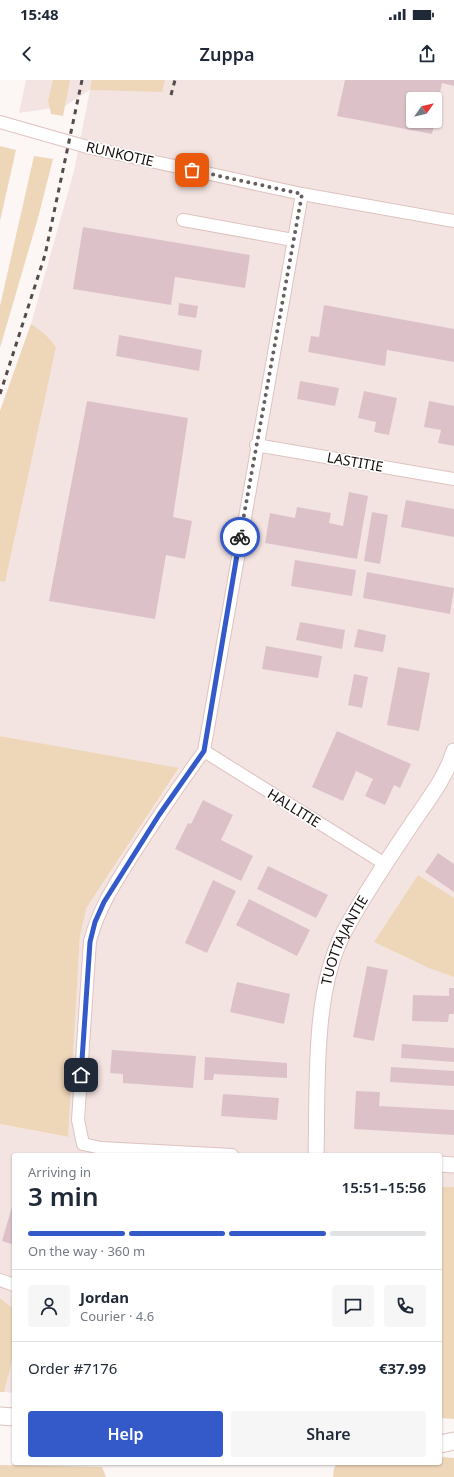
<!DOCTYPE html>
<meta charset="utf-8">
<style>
:root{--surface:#fff;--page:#f6f6f7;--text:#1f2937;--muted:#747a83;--line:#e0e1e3;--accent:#345aca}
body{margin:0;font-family:"Noto Sans",sans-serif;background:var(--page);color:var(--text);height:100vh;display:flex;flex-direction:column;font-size:15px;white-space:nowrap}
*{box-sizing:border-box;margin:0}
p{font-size:13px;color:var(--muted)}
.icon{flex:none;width:22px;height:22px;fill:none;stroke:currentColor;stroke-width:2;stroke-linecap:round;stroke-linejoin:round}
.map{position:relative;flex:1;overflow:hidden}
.drawer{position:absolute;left:12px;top:1073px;width:430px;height:312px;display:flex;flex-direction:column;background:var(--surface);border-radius:4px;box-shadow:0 1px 3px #0004}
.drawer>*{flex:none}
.needle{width:26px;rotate:56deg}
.controls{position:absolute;left:406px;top:12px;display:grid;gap:8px}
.controls a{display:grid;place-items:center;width:36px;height:36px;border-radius:4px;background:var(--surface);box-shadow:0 1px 3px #0004;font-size:20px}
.pin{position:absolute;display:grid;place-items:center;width:34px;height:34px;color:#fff;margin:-17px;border-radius:8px;box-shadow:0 2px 6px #0006}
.courier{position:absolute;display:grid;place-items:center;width:40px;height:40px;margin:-20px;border:3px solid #345aca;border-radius:50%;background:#fff;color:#222;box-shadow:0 1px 5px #0007}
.headline em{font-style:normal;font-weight:600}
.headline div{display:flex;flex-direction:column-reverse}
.headline{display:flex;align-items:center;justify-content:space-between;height:68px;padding:0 16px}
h1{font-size:26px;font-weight:600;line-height:30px}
.bar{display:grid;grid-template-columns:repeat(4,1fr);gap:6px 4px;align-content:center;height:48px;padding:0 16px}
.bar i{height:5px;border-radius:3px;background:var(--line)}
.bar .selected{background:var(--accent)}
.bar p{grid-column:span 4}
.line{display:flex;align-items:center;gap:10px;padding:0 16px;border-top:1px solid var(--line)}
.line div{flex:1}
.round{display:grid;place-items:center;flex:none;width:42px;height:42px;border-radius:4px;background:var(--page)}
.primary-button{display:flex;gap:8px;margin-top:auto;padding:8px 16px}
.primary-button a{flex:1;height:46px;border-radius:4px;background:var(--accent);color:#fff;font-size:16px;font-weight:600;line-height:46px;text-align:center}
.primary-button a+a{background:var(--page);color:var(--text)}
.status{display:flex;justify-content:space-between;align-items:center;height:28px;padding:0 20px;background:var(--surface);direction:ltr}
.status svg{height:11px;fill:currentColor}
header{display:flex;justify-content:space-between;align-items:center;height:52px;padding:0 16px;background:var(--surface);font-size:18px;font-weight:600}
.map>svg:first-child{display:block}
</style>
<div class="status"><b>15:48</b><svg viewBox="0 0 49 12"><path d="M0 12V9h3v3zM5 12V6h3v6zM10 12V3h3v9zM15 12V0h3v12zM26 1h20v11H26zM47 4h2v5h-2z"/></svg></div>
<header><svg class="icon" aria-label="back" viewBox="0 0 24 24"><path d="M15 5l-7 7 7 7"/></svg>Zuppa<svg class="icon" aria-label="share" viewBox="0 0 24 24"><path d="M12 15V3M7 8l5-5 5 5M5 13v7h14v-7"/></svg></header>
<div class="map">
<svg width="454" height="1397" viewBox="0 0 454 1397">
<rect width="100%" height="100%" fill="#fcf6f5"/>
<!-- built -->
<path fill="#f3e4e2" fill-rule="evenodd" d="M26 0H454V1107H440V1075H14V1229L0 1218V1044L67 1057 80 856 87 827 179 689 0 656V331L31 244 74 91 90 10 65 26 19 33ZM413 19H435V41H413Z
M14 1274V1313L4 1312Z"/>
<!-- green -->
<path fill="#eed7b9" d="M53 0H70L63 36 51 34 48 21Z
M92 0H165L162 12 90 10Z
M0 66 16 70 0 141Z
M34 76 53 79 38 138 0 268V226Z
M31 244 45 254 56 267 5 502 0 501V331Z
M0 656 179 688 87 827 80 856 68 1057 0 1044Z
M418 795 454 818V897L429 888 374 862Z
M440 1107H454V1339L440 1338Z
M0 1218 14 1229V1274L4 1312H0Z
M440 1377 454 1378V1397H333L334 1388 337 1383H440Z
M0 1385 102 1387 106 1397H0Z"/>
<!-- building -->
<path fill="#dcc2c8" d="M345 0H454V6L442 3 436 35 435 19H413V41H435L432 54 337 36Z
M83 147 250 175 245 208 175 197 171 225 73 209Z
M179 223 198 226 196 238 178 235Z
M324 225 454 249V282L387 270 385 286 308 272 311 256 319 257Z
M119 255 202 270 199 291 116 276Z
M300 301 339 308 335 326 297 319Z
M364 311 397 318 389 355 374 352 376 342 358 338Z
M87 321 188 338 173 437 192 441 185 479 166 475 155 539 49 521Z
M429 321 454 326V366L438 363 441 350 424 347Z
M349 412 368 416 357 479 265 463 270 433 295 438 297 427 331 433 329 443 343 446Z
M406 420 454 429V457L401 447Z
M372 432 388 435 380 484 364 481Z
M295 480 356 490 352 516 291 506Z
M367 492 454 508 450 534 363 518Z
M300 542 345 550 342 569 296 560Z
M358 549 386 555 383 572 354 567Z
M266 566 322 576 318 598 262 589Z
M398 587 430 593 419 651 387 645Z
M354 594 368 597 362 628 348 625Z
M337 651 411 684 400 708 394 705 385 725 365 716 373 699 356 691 343 721 312 707Z
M203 720 233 735 221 760 253 776 241 801 175 769 188 743 191 744Z
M438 773 454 784V812L425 792Z
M268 786 328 815 316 838 257 809Z
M213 800 236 811 207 873 185 863Z
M249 819 310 850 297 876 236 845Z
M367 886 388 890 374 961 353 957Z
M237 902 290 914 284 944 230 932Z
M449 908H454V934H449L448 942 412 941 413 915 449 916Z
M402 964 454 968V982L401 978Z
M112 970 196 976 193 1008 123 1003V994L110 993Z
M205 977 287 983V998L214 994 213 1000H204Z
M391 987 454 991V1006L390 1002Z
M356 1011 380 1012 379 1026 454 1030V1055L354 1049Z
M223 1014 279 1018 277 1040 221 1036Z
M14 1120V1165L2 1161Z"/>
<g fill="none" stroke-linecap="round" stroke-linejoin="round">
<!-- minor casing -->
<g stroke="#dec3bf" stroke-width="14">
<path id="minor" d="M0 42 91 68 302 114 454 141
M183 140 293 160
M256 365 454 399
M204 671 385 784
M232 1075 101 1068 83 1064 78 1040 90 861C99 827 116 802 135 772 157 738 180 704 204 671L302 114
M0 1200 14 1205"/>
</g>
<!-- tertiary casing -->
<g stroke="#dec3bf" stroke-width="17">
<g id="tertiary">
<path id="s1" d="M316 1075C318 1008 312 912 344 852 364 814 389 778 413 742 428 720 446 697 454 671"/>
<path d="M440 1084 454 1085"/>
</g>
</g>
<!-- secondary casing -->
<g stroke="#dec3bf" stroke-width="19">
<path id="secondary" d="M0 1336 14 1337
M440 1364 454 1361"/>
</g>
<!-- minor -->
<use href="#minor" stroke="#fff" stroke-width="12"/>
<!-- tertiary -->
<use href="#tertiary" stroke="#fff" stroke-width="15"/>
<!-- secondary -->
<use href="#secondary" stroke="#fff" stroke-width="17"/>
<!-- rail -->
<path stroke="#544c4b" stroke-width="3" stroke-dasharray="5 5" stroke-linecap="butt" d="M171 15 175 0
M0 314 45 175 82 0"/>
</g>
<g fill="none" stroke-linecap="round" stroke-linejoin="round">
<!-- done -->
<path stroke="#665f5e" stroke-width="4" stroke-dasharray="0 7.2" d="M192 90 302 114 240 457"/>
<!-- route -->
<path stroke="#345aca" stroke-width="5" d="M81 995 90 862 95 842 104 822 159 735 204 671 240 457"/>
</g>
<g text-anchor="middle" stroke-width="3.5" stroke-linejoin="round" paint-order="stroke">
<!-- street labels -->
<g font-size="14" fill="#160d0c" stroke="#fff">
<text transform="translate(120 74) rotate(13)" y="5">RUNKOTIE</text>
<text transform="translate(355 382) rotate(10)" y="5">LASTITIE</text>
<text transform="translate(294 728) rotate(32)" y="5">HALLITIE</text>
<text dy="5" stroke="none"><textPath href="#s1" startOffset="219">TUOTTAJANTIE</textPath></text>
</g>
</g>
</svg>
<div class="controls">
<a><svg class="needle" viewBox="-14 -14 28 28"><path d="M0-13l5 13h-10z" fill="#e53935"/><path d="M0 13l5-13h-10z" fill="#747a83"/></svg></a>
</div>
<div class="pin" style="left:192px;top:90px;background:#ea580c"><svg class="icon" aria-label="bag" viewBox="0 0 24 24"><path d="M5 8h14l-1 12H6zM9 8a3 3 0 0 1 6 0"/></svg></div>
<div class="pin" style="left:81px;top:995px;background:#1f2937"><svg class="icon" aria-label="home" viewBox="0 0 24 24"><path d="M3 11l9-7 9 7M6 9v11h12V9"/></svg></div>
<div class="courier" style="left:240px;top:457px"><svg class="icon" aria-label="bike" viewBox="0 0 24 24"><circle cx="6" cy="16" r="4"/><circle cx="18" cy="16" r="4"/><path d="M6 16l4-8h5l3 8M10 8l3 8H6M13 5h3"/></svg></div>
<section class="drawer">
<div class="headline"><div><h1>3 min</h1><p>Arriving in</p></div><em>15:51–15:56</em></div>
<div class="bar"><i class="selected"></i><i class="selected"></i><i class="selected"></i><i></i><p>On the way · 360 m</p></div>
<div class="line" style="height:72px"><a class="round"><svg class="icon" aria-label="person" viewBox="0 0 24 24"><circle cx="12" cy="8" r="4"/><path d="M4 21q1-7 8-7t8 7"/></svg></a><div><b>Jordan</b><p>Courier · 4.6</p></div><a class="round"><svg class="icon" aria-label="chat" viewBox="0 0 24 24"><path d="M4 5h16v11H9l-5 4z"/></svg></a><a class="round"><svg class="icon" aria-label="phone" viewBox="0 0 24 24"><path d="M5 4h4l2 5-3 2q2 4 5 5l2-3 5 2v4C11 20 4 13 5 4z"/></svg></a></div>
<div class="line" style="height:52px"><div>Order #7176</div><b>€37.99</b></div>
<div class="primary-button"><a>Help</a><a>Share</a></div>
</section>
</div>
